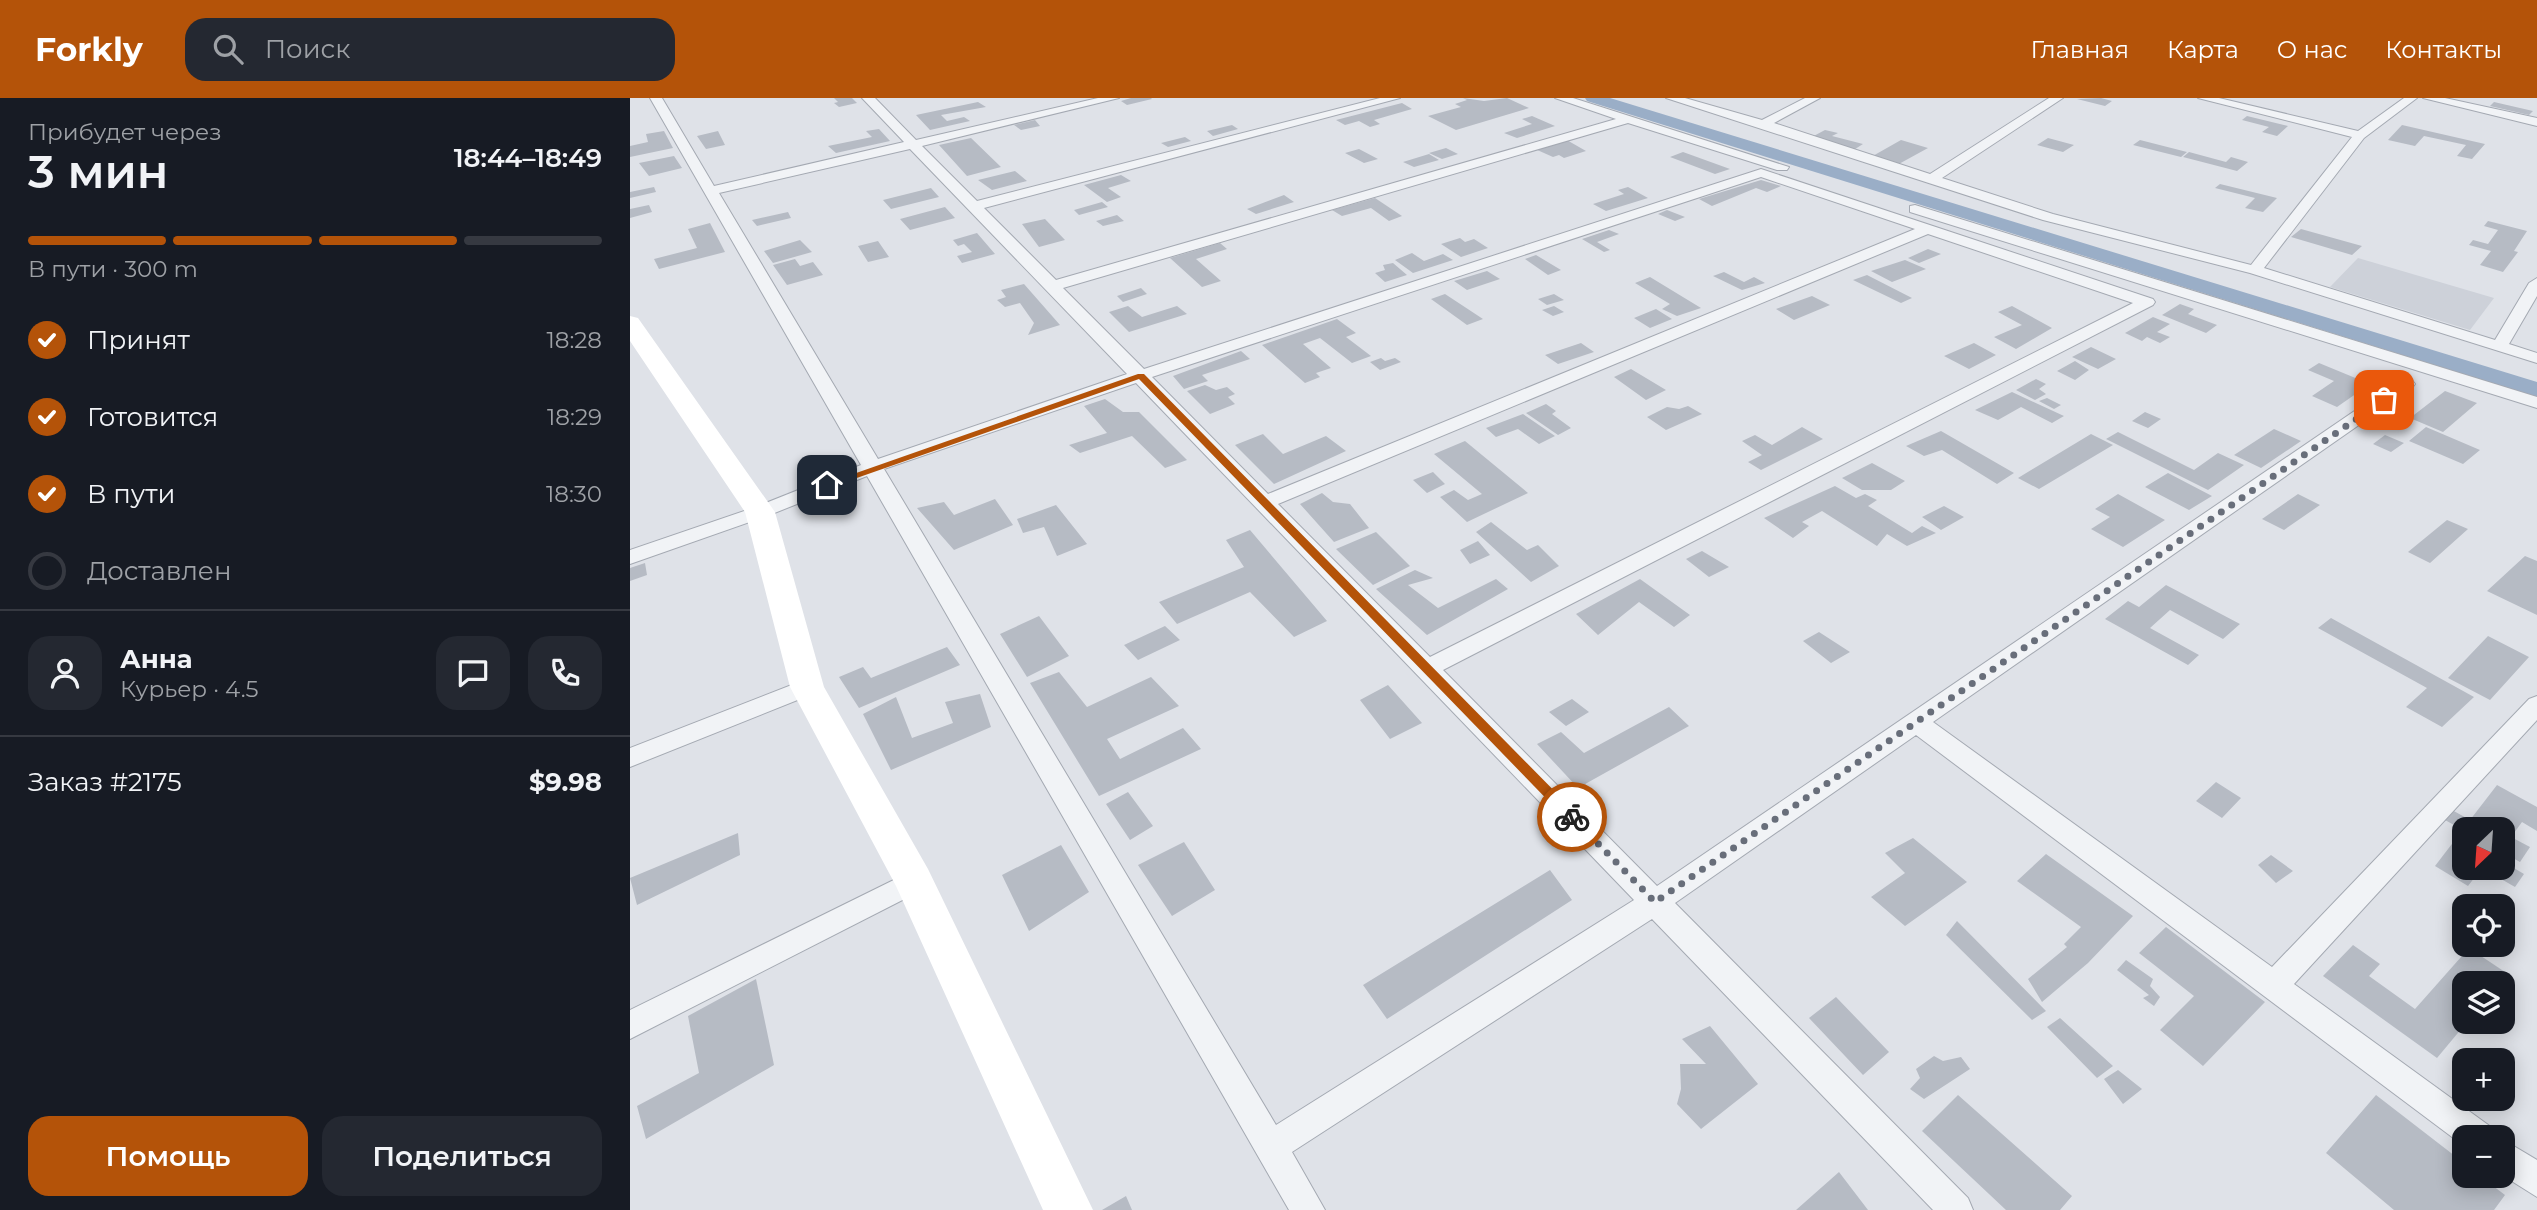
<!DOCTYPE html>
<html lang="ru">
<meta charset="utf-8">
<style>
:root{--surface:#171b24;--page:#242831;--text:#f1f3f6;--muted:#9ea1a6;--line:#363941;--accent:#b45309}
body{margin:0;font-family:Montserrat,sans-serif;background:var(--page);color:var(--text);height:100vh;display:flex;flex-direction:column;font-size:26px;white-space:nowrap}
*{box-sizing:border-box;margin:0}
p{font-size:23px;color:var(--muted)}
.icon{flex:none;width:38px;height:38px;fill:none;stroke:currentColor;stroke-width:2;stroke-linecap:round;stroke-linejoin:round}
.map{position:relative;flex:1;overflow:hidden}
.sheet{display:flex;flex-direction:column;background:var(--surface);width:630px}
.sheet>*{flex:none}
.needle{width:46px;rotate:205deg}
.tools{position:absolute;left:1822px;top:719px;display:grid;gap:14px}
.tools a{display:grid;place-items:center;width:63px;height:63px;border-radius:14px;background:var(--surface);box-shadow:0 4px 18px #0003;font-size:35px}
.pin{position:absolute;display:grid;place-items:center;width:60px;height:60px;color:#fff;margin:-30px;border-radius:14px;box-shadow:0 4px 10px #0006}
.courier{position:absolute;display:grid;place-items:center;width:70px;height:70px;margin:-35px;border:5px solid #b45309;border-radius:50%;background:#fff;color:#222;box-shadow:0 2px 9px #0007}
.head em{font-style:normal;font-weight:600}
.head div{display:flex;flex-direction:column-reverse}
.head{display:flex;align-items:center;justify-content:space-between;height:119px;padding:0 28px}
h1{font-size:46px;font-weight:600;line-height:52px}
.bar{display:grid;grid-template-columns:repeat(4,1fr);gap:10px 7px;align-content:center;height:84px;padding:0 28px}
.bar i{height:9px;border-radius:5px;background:var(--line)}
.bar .active{background:var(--accent)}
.bar p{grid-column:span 4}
.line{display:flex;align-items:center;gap:18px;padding:0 28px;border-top:2px solid var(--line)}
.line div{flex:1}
.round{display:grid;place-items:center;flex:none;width:74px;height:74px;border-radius:21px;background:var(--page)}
ol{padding:0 28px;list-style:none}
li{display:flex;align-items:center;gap:21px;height:77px}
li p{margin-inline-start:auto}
li .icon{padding:7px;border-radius:50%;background:var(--accent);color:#fff;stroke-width:4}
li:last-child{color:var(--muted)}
li i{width:38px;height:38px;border:4px solid var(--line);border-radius:50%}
.primary-button{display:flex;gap:14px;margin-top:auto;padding:14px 28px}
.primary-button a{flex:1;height:80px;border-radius:21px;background:var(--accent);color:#fff;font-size:28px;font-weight:600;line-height:80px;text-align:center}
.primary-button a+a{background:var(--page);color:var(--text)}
header{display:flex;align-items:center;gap:42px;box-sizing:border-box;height:98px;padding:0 35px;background:var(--accent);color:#fff}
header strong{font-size:33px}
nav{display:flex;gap:38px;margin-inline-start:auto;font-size:24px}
.search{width:490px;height:63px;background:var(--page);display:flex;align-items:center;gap:18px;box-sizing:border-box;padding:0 24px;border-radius:21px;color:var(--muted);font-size:26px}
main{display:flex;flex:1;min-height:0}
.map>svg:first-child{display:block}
</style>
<header>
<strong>Forkly</strong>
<div class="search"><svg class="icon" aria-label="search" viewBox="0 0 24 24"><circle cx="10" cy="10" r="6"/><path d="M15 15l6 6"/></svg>Поиск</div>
<nav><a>Главная</a><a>Карта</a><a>О нас</a><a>Контакты</a></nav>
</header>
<main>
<section class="sheet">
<div class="head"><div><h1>3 мин</h1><p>Прибудет через</p></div><em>18:44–18:49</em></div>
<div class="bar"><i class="active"></i><i class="active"></i><i class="active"></i><i></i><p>В пути · 300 m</p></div>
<ol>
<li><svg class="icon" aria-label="check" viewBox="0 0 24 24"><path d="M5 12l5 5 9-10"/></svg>Принят<p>18:28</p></li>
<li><svg class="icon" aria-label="check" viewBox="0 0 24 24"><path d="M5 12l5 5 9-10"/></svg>Готовится<p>18:29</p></li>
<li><svg class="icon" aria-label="check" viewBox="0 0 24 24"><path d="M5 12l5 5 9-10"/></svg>В пути<p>18:30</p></li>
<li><i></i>Доставлен</li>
</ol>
<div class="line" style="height:126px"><a class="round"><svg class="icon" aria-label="person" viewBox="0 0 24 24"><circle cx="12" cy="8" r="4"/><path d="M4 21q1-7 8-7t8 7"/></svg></a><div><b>Анна</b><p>Курьер · 4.5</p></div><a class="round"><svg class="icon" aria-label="chat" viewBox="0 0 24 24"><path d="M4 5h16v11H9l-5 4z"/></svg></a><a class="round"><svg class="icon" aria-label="phone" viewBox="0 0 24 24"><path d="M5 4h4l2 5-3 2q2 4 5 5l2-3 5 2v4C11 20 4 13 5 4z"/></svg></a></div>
<div class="line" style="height:91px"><div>Заказ #2175</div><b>$9.98</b></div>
<div class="primary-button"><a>Помощь</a><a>Поделиться</a></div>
</section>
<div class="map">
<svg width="1907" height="1112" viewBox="0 0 1907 1112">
<rect width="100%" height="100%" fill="#dfe2e8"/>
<!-- built -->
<path fill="#cdd1d9" d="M1728 160 1864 200 1840 232 1700 189Z"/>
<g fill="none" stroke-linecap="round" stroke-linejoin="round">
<!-- canal -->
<path fill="#9aaec7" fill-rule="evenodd" d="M955 0H980L1907 284V299L957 3Z"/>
</g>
<!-- building -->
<path fill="#b6bbc4" d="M204 0H222L227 5 209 9 204 5 208 4Z
M501 0H521L522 1 497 7 491 3Z
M833 0 854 3 877 0 899 10 826 32 798 18 831 9 825 6 837 2Z
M1471 0 1482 3 1475 8 1447 1Z
M348 4 356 9 311 17 317 23 334 19 340 23 300 32 286 17Z
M1864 4 1903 13 1899 17 1860 8Z
M772 5 782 11 744 22 750 26 740 29 729 23 715 27 706 22Z
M902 18 925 28 887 40 874 35 902 26 892 21Z
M1617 18 1658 28 1647 38 1632 34 1639 29 1612 22Z
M405 22 410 28 391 32 384 27Z
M602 27 608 31 583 38 577 33Z
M1772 27 1855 46 1842 61 1827 58 1836 47 1794 38 1785 48 1758 42Z
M249 31 260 43 206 55 198 48 242 39 236 33Z
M1195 32 1208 35 1202 38 1233 46 1222 53 1180 40Z
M34 33 43 50 0 59V48L18 44 16 36Z
M88 33 95 47 76 51 67 38Z
M555 39 561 43 538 49 531 45Z
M341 40 371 69 337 78 309 47Z
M1418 40 1444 47 1433 54 1407 47Z
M935 41 956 53 934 60 929 57 923 59 905 51Z
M1271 42 1298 50 1267 67 1241 59Z
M1510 42 1557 54 1551 59 1503 47Z
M816 50 828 56 812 61 799 55Z
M729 51 748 61 734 65 715 55Z
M1053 54 1100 71 1085 76 1040 59Z
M1559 54 1596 64 1601 59 1618 64 1607 73 1553 59Z
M799 56 809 62 784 69 773 64Z
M44 58 52 70 19 78 9 65Z
M385 73 397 83 362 92 348 82Z
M491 77 501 83 478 90 491 99 477 104 454 87Z
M1131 82 1151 88 1137 94 1126 90 1082 108 1069 101Z
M1590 86 1647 100 1633 114 1615 110 1625 100 1585 90Z
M24 89 26 94 0 100V94Z
M998 89 1018 100 976 113 963 106 994 96 988 92Z
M301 90 309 99 261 111 253 102Z
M654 97 664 104 626 116 617 111Z
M745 100 772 118 759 123 741 110 712 118 702 112Z
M472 104 478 109 449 117 444 112Z
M19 107 22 114 0 120V111Z
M315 109 325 120 280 132 270 121Z
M1037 112 1055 119 1045 123 1028 116Z
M158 114 161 120 127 128 122 122Z
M487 117 494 123 473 128 466 123Z
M415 121 435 142 409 149 392 126Z
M1858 123 1897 133 1884 153 1888 154 1873 174 1850 167 1861 153 1839 147 1843 142 1858 146 1868 132 1854 128Z
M80 125 95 154 29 171 24 161 67 150 58 131Z
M1671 131 1732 148 1722 157 1661 139Z
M979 132 989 136 967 144 980 152 974 154 952 141Z
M347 135 365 156 332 165 327 158 342 154 334 146 328 148 323 142Z
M830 140 835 144 844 141 858 150 831 159 811 146Z
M170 142 182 154 143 165 134 153Z
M248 143 259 159 238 164 228 148Z
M590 145 597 151 566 161 591 183 572 189 540 160Z
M1298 151 1311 156 1289 165 1278 160Z
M782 155 794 163 813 156 823 162 783 175 765 162Z
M906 157 931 172 918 177 895 161Z
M165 161 170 168 183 164 193 177 157 187 143 167Z
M1275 162 1296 171 1262 184 1241 173Z
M763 165 777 177 755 184 745 175 755 172 753 167Z
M857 173 870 181 837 192 824 183Z
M1094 174 1114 184 1124 179 1135 185 1112 192 1083 178Z
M1237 177 1282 200 1271 205 1223 182Z
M1020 179 1071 210 1047 218 1032 211 1040 206 1005 185Z
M394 186 430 227 398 237 404 225 390 205 375 209 367 202 376 199 371 192Z
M511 190 517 196 493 204 487 198Z
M815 196 853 221 837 227 801 201Z
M924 196 934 202 917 207 908 201Z
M1182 198 1200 207 1164 222 1146 211Z
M1550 206 1564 211 1558 216 1587 227 1576 235 1532 217Z
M498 208 512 219 547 208 557 216 499 234 479 214Z
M924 208 934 214 923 218 912 212Z
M1382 208 1422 230 1386 251 1364 239 1392 227 1368 214Z
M1026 211 1042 221 1020 230 1004 220Z
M1523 219 1540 226 1527 234 1540 239 1530 245 1517 239 1512 243 1495 235Z
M707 221 726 235 716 239 741 258 722 265 690 240 673 246 701 270 686 275 690 279 675 285 632 247Z
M951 245 964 254 928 266 915 257Z
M1344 245 1366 257 1339 271 1314 258Z
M1461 249 1486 261 1468 271 1442 259Z
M611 253 620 261 572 277 578 283 554 291 543 278Z
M751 260 755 263 765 260 771 264 750 272 740 264Z
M1445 263 1459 272 1445 282 1427 273Z
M1689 265 1740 286 1707 309 1682 298 1704 283 1678 272Z
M1001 271 1036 292 1016 302 984 279Z
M1406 281 1416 286 1409 291 1416 296 1405 302 1386 292Z
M575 287 586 292 597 289 605 296 598 299 605 306 580 316 557 293Z
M1815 293 1847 305 1813 334 1780 320Z
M1382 294 1434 318 1422 325 1391 309 1368 322 1345 312Z
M1417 300 1431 307 1424 311 1409 303Z
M475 301 493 314H509L557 362 535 370 502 338 450 355 439 347 477 335 454 308Z
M916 306 926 313 922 316 941 330 928 337 896 315Z
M1058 308 1072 316 1036 332 1017 319 1037 309 1049 311Z
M1515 314 1531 321 1518 330 1502 323Z
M893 316 925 338 909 346 888 331 866 339 856 330Z
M1172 329 1193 341 1131 372 1118 364 1132 357 1112 343 1125 337 1142 347Z
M1796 329 1850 352 1833 366 1779 343Z
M1644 331 1671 343 1631 370 1604 357Z
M1311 333 1384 375 1367 386 1312 352 1294 358 1276 348Z
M1488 334 1564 372 1588 355 1614 367 1578 392 1476 341Z
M633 336 653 356 696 338 716 353 644 386 605 347Z
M1461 336 1483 347 1409 391 1388 380Z
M1755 337 1774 345 1761 354 1743 346Z
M835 343 898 395 837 424 810 399 824 392 838 402 852 396 804 356Z
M1242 365 1275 383 1261 392H1232L1212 380Z
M803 374 815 386 797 395 783 382Z
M1538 375 1582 398 1559 412 1515 389Z
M1205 388 1226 400 1235 396 1247 402 1238 408 1282 435 1292 428 1306 435 1277 448 1257 436 1247 448 1192 413 1172 424 1179 428 1163 440 1134 420Z
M692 395 703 404 720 406 739 430 704 444 670 406Z
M1488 396 1535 422 1493 449 1461 431 1480 419 1465 411Z
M1668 396 1690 407 1654 432 1632 421Z
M365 401 383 427 324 452 287 410 314 404 324 417Z
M426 407 457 446 427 458 414 429 393 435 387 421Z
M1314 408 1334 419 1311 432 1292 419Z
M1817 422 1838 431 1800 465 1778 454Z
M861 424 897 452 908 447 929 468 901 484 846 434Z
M620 432 697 523 664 539 620 494 547 526 529 504 614 469 596 442Z
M746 434 780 468 743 487 706 451Z
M848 443 860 457 840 466 830 452Z
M1072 453 1099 469 1079 479 1056 461Z
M1895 458 1907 463V517L1857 493Z
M15 465 17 477 0 483V470Z
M785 472 803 480 778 487 808 510 866 481 878 491 797 537 746 491Z
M1010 481 1060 517 1044 529 1009 504 968 537 946 516Z
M1536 487 1610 526 1593 541 1540 512 1520 530 1569 557 1558 567 1475 521 1498 503 1509 509Z
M409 518 439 558 397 579 370 536Z
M1701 520 1844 599 1812 629 1776 609 1797 590 1688 530Z
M535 528 550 542 508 562 494 547Z
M1189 534 1220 554 1201 565 1173 543Z
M1858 538 1899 559 1860 602 1818 580Z
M317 549 330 567 229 610 209 579 233 569 241 580Z
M429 574 457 609 521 579 549 608 477 641 490 661 553 630 571 651 469 698 400 585Z
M758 587 792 625 760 641 730 602Z
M350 596 361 629 261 672 233 616 266 599 282 640 323 625 315 604Z
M942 601 959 614 936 628 919 614Z
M1039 609 1059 628 948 690 907 646 931 634 954 655Z
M1586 684 1611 700 1592 720 1566 703Z
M1867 687 1907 709V733L1892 724 1881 739 1900 749 1890 764 1872 754V732H1833L1815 722 1822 712 1840 722Z
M498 694 523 728 500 742 476 706Z
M108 735 110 757 7 807 0 780Z
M1828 738 1834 741V770H1852L1838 788 1805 768Z
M1283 740 1337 784 1275 828 1241 799 1275 775 1255 755Z
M554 744 585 792 542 818 508 767Z
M431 747 459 794 399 833 372 777Z
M1416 756 1503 818 1458 865 1412 904 1398 881 1437 849 1434 846 1451 829 1387 783Z
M1641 757 1663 773 1646 785 1628 767Z
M1872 763 1894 776 1885 789 1852 770H1872Z
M920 772 942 802 757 921 733 887Z
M1327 823 1416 913 1402 922 1316 837Z
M1536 829 1635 904 1573 968 1530 932 1564 898 1509 855Z
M1723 847 1750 866 1739 878 1785 911 1839 850 1878 876 1870 886H1834V924H1837L1807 960 1693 878Z
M1496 862 1523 881 1520 888 1530 899 1524 908 1513 900 1519 897 1487 872Z
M126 881 144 967 16 1041 7 1008 69 975 58 918Z
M1206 899 1259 954 1233 977 1179 920Z
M1430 920 1483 968 1467 980 1417 929Z
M1080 928 1128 986 1071 1031 1047 1006 1051 991 1050 966H1076L1052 941Z
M1304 958 1313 963 1331 959 1340 971 1294 1001 1280 991 1290 980 1286 971Z
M1488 972 1512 991 1493 1006 1474 981Z
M1328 997 1442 1098 1430 1112H1376L1292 1033Z
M1746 997 1834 1065V1078H1850L1875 1097 1864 1112H1764L1696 1055Z
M1209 1074 1238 1112H1166Z
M496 1098 502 1112H472Z"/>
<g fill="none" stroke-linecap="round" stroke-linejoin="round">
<!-- street casing -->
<g stroke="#a4a9b2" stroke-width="2">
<path id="street" d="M20 0H32L84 88 274 44 232 0H245L286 42 468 0H489L292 48 347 103 750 0H770L354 110 426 182 986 21 925 0H943L1159 69 1157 72H1147L998 25 433 190 514 271 1131 71 1523 201 1525 204 1523 207 813 572 1027 788 1770 282H1782L1785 286 1782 290 1303 624 1642 869 1899 601 1907 598V622L1664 886 1861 1029 1866 1040H1834V1048L1286 637 1045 805 1338 1100 1343 1112H1303L1022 821 662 1054 695 1112H659L237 378 137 418 0 466V452L123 410 231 367ZM280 51 497 276 248 361 89 95ZM1131 79 1285 131 638 396 522 279ZM1298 136 1503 205 800 559 648 406ZM506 285 1004 802 646 1027 254 371Z
M1036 0H1055L1132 22 1175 0H1190L1144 25 1300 76 1419 0H1433L1312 80 1423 116 1621 167 1722 39 1568 0H1589L1728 33 1774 0H1787L1734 40 1634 170 1865 242 1899 185 1907 180V198L1879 246 1907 255V265L1620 175 1413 122Z
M1793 0H1815L1907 20V28Z
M1285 107 1907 299V310L1280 114V108Z
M177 581 185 583 189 589 185 595 0 669V650Z
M284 772 294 775 298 783 294 791 0 941V912Z
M1872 1041 1907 1062V1099L1872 1077Z"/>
</g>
<!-- street -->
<use href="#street" fill="#f1f3f6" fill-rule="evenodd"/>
<!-- secondary -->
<path fill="#fff" fill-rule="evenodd" d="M0 218 8 220 145 414 194 589 298 771 463 1112H413L266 788 160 589 115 414 0 243Z"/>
</g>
<!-- route -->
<path fill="#b45309" d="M508 276H514L947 716V723H938L509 281 201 389 192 387Z"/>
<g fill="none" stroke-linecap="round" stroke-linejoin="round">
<!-- done -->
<path stroke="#686e7a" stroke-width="7" stroke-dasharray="0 12.6" d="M942 719 1025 804 1754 302"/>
</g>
</svg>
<div class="tools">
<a><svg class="needle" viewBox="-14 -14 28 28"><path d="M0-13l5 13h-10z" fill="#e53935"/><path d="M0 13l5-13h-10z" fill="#9ea1a6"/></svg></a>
<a><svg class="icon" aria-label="locate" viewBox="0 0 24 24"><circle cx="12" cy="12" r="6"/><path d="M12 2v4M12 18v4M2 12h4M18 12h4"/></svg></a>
<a><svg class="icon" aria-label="layers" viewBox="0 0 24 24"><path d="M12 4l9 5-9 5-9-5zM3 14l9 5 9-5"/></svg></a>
<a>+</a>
<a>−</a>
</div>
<div class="pin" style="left:1754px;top:302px;background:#ea580c"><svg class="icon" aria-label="bag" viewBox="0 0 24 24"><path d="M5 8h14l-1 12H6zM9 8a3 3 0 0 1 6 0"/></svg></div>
<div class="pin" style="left:197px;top:387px;background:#1f2937"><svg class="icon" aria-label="home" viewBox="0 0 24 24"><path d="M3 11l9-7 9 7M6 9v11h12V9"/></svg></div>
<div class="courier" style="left:942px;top:719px"><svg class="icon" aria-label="bike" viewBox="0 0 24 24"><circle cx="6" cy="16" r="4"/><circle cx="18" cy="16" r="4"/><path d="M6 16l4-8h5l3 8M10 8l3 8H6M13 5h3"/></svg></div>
</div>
</main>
